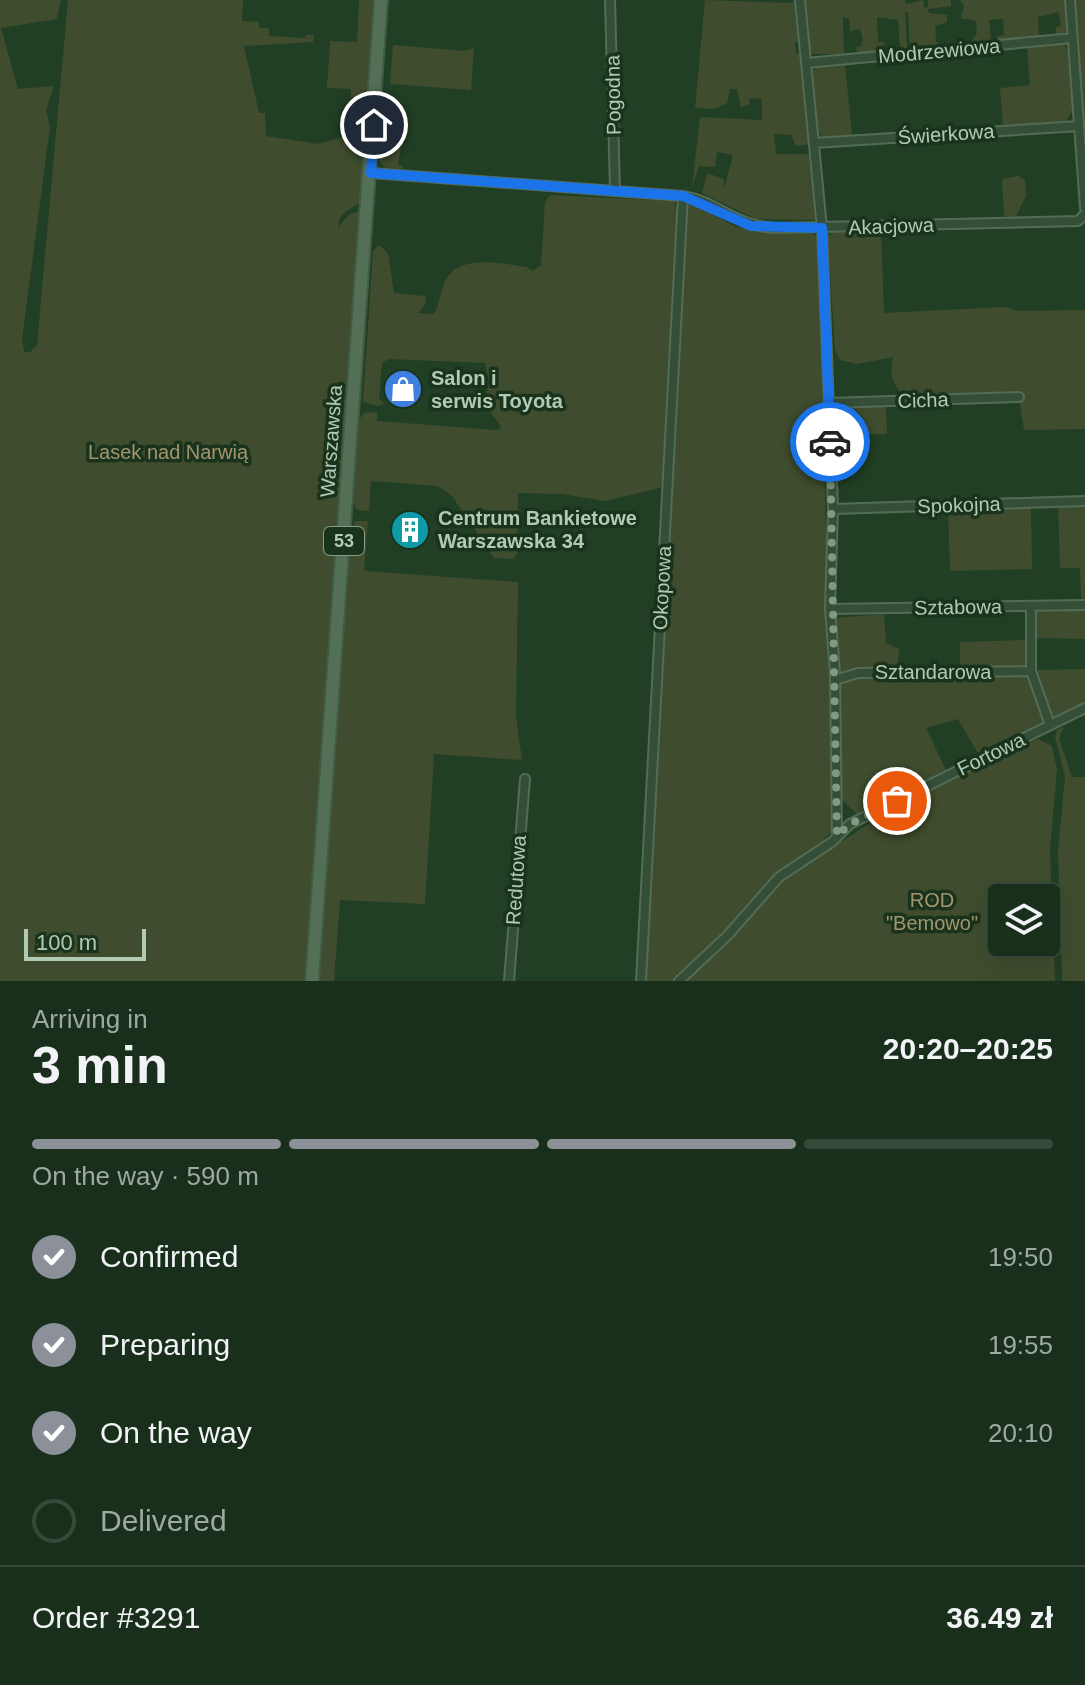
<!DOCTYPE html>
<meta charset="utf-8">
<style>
:root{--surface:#192f1b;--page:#263b28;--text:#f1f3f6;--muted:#9fa9a3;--line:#374a3a;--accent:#8c9099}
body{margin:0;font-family:Helvetica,sans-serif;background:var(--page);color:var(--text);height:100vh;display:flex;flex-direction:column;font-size:30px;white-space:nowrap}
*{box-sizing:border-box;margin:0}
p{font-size:26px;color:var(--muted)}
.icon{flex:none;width:44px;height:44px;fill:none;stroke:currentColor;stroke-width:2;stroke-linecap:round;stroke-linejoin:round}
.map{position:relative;height:981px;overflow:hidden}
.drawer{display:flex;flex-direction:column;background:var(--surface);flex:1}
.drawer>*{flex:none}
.fabs{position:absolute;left:988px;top:884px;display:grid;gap:16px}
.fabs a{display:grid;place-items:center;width:72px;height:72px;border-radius:8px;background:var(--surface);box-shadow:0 8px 32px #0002,0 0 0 2px var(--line);font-size:40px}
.scale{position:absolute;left:24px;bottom:20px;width:122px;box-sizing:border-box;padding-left:8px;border:4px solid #b1cab4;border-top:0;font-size:22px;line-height:28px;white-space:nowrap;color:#b1cab4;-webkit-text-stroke:6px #1a331d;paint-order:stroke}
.pin{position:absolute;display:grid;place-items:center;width:68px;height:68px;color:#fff;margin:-34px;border:4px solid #fff;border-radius:50%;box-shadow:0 2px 8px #0007}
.courier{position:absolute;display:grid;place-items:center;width:80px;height:80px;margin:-40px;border:6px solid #1a73e8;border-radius:50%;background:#fff;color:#222;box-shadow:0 2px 10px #0007}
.overview em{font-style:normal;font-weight:700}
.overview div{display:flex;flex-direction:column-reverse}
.overview{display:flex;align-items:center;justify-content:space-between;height:136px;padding:0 32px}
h1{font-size:52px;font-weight:700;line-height:60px}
.bar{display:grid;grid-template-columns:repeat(4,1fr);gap:12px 8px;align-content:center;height:96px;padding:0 32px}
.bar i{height:10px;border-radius:6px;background:var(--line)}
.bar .on{background:var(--accent)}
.bar p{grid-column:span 4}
.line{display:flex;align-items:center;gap:20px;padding:0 32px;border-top:2px solid var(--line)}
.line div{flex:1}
ol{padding:0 32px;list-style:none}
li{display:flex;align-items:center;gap:24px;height:88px}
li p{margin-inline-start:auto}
li .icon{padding:8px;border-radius:50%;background:var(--accent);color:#fff;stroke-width:4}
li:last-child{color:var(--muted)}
li i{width:44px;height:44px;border:4px solid var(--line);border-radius:50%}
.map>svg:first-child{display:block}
</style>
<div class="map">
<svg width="1085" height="981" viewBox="0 0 1085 981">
<rect width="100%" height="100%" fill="#213f24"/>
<!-- green -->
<path fill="#3f4d2e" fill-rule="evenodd" d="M0 0H61L57 19 1 28 18 89 54 86 46 110 50 127 22 339 24 352H30L37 345 68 0H243L242 21 259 22V28H269V36L306 38V35H314L313 42 244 46 259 113H265L266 136 318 144 351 135 355 104 368 107 363 200C352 210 340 209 338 227L350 214 361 211 305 981H0Z
M359 0H373L370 92 364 97H351V89L327 88 330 41 357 42Z
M705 0 790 3 796 0 800 40 795 43 796 53 801 55 810 144 796 146 791 135 774 134 776 154H810L816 220 756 219 702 193 707 173 724 179V189L733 155 717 152 715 167 699 166 692 187 700 117 762 120V99L750 98 749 104 741 108 737 89H730L727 103 715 109 695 108Z
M805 0H905L906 4 923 0 924 8 928 7V0H951V6L928 9 929 13 947 15V22L935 26 936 41 941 45 915 47 914 42 910 48 908 12H905L907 48 900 46 898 20 877 17 878 42H884L883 50 857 53 856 47 861 46 863 39 860 29 850 31 849 18H843L844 54H810Z
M960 0H1067L1068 26 1065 33 1056 34V27L1061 26 1059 12 1038 17 1039 36 997 40V36L1004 35 1003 19 989 20 991 40 971 42 977 33 976 21 961 18 964 6Z
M1072 0H1085V164Z
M393 45 465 51 474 47 471 90 390 84Z
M1064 45 1069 51 1075 108 1066 121 1003 125 1000 88 1030 85 1027 48Z
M845 65 852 135 822 137 818 133 812 72 816 68Z
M387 107 399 108 398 127 403 133 398 165 403 166 402 169 385 168 379 161 383 111Z
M1018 176 1025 180 1026 196 1016 216 1010 218 1004 215 1002 179Z
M550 195 675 201 678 228 690 202 736 227 809 231 819 238 833 830 821 843 772 876 715 943 673 981H646L672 485 605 501 562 494 518 493 517 554 513 559 494 558 452 496 438 486 371 481 369 511 357 510 353 502 359 419 365 413 377 412V421L497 430 501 426 484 404 489 383 485 363 389 359 382 363 379 398 384 404 378 406 363 402 373 251 379 245 388 253 394 293 425 296 426 303 418 313 434 314C440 303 441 288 447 278 461 254 505 264 527 267L533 271 541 265 545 202Z
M834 230 881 231 884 313 1005 307 1019 311 1085 310V429L1024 430 1018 391 904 396C892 383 889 374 893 357L857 364 840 360 835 351 828 237Z
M886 405 887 434 838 435V407Z
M1085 505V602H1084L1081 599 1080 568H1060L1058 507Z
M1031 508 1032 569 950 571 948 510Z
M355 521H368L364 571 518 582 516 716 522 760 434 754 425 904 340 900 334 981H318L351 533Z
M1085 607V639L1034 638 1036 611Z
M884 614 886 643 899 649 898 667 960 666V642L1024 640 1027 637 1046 721 979 755 958 719 926 728 946 770 859 816 842 800 835 618Z
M1085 669V705L1052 721 1035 674 1038 670Z
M1064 727 1059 738 1072 777H1085V981H1062L1058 851 1065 777 1055 736 1058 729Z
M1038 739 1052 746 1057 770 1050 849 1055 981H684L769 889 803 862 832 848 901 802ZM1002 898H1046V942H1002Z"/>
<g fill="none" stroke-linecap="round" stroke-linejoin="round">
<!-- minor casing -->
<g stroke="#536c56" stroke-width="12">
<path id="minor" d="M610 0 615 190
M800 0 822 228 833 509 830 609 835 673 837 836
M1070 0 1085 208
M806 63 1073 38
M814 143 1079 126
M371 173 683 196C718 202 735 226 775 228L1078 221 1085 214
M828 403 1019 397
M833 509 1085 501
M1031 606V671L1050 725
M830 609 1085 605
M835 680 858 673 1031 671
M509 981 525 779
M641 981 683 196
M679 981 728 935 779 877 832 842 850 824 1085 708"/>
</g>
<!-- primary casing -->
<g stroke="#415a44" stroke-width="16">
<path id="primary" d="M312 981 381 0"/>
</g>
<!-- minor -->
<use href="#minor" stroke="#354e38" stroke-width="8"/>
<!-- primary -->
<use href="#primary" stroke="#536f56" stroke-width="12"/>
</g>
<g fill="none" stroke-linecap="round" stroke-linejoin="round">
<!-- done -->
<path stroke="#7f9982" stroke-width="8" stroke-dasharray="0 14.4" d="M830 442 837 836 850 824 897 801"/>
<!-- route -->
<path stroke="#1a73e8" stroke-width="10" d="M374 125 371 173 683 196 751 226 822 228 830 442"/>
</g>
<!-- icons -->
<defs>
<g id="shop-disc" transform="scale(2)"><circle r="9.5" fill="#3f7fe0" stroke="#1a331d"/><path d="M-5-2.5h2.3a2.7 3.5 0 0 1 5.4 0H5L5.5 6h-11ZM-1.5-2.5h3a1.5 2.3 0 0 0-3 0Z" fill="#fff"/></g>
<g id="building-disc" transform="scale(2)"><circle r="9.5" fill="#0f9aa8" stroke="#1a331d"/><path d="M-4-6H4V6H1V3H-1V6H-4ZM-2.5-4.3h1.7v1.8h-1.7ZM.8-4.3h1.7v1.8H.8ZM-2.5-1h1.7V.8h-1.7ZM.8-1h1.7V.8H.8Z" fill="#fff"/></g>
</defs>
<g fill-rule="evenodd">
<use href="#shop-disc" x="403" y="389"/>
<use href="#building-disc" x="410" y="530"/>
</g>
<g text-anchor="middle" stroke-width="7" stroke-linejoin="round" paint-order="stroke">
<!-- shield labels -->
<rect fill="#1a331d" stroke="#849d87" stroke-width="2" x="324" y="527" width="40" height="28" rx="6"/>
<g font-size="18" font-weight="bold" fill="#b1cab4">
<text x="344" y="547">53</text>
</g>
<!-- street labels -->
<g font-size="20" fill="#b1cab4" stroke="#1a331d">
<text transform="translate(939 51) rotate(-5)" y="7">Modrzewiowa</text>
<text transform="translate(613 95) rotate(-91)" y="7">Pogodna</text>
<text transform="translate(946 134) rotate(-4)" y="7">Świerkowa</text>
<text transform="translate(891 226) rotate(-2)" y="7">Akacjowa</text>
<text transform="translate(923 400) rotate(-2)" y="7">Cicha</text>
<text transform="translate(331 441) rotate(-86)" y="7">Warszawska</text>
<text transform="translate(959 505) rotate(-2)" y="7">Spokojna</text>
<text transform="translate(662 588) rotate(-87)" y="7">Okopowa</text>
<text transform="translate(958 607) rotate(-1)" y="7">Sztabowa</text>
<text x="933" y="679">Sztandarowa</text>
<text transform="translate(991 754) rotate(-26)" y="7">Fortowa</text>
<text transform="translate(516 880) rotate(-86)" y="7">Redutowa</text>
</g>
<!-- poi labels -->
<g font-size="20" font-weight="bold" fill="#b1cab4" stroke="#1a331d" text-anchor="start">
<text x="431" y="385">Salon i<tspan x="431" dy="23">serwis Toyota</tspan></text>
<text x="438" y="525">Centrum Bankietowe<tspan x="438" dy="23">Warszawska 34</tspan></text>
</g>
<!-- park labels -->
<g font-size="20" fill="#a2956d" stroke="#1a331d">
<text x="168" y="459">Lasek nad Narwią</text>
<text x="932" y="907">ROD<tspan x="932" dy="23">"Bemowo"</tspan></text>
</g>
</g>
</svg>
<div class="fabs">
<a><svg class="icon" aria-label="layers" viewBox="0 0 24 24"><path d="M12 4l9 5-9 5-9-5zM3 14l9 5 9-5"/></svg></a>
</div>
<div class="scale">100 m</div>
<div class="pin" style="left:897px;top:801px;background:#ea580c"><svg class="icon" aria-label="bag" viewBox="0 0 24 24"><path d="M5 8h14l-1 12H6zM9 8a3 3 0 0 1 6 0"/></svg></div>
<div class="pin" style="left:374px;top:125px;background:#1f2937"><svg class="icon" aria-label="home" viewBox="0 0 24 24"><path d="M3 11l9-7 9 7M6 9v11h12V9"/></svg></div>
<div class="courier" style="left:830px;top:442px"><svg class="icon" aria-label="car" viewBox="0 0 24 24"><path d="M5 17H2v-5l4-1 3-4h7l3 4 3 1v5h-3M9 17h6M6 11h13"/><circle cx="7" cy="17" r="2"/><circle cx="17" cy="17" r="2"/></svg></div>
</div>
<section class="drawer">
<div class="overview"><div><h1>3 min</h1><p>Arriving in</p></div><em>20:20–20:25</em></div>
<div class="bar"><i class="on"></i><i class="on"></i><i class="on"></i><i></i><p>On the way · 590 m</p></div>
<ol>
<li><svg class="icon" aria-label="check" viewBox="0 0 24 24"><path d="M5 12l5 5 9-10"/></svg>Confirmed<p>19:50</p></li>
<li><svg class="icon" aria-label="check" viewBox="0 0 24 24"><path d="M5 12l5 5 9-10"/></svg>Preparing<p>19:55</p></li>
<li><svg class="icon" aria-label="check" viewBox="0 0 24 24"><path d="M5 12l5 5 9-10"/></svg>On the way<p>20:10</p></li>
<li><i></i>Delivered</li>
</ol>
<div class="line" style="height:104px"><div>Order #3291</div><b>36.49 zł</b></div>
</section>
